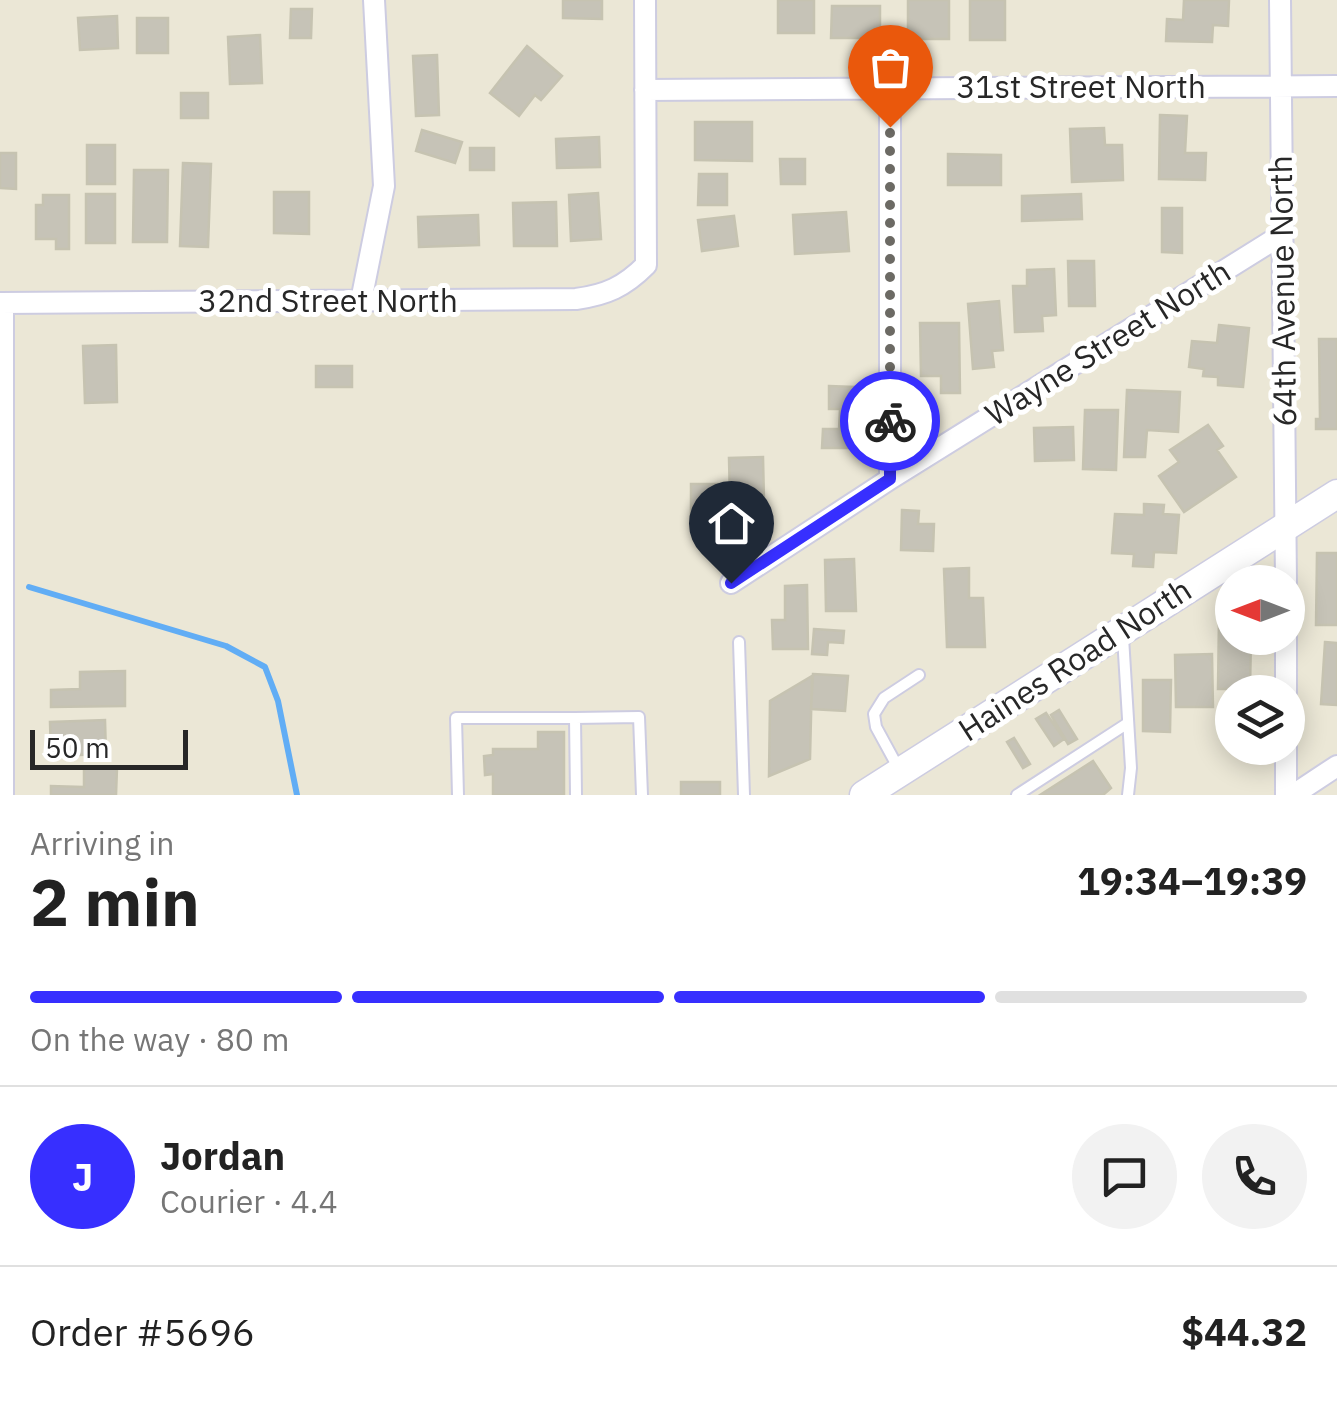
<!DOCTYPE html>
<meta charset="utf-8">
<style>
:root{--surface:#fff;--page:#f2f2f2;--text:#222;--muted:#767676;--line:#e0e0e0;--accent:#372fff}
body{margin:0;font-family:"IBM Plex Sans",sans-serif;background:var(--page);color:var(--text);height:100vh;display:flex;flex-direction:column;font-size:38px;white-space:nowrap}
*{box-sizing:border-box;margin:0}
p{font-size:32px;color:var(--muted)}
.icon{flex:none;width:55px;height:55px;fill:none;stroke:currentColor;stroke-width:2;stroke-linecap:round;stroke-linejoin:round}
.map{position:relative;height:795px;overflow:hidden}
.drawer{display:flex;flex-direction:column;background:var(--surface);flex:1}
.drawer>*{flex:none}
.needle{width:65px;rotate:270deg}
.controls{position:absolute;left:1215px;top:565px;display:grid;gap:20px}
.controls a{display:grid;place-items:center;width:90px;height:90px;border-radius:50%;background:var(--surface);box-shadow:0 5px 25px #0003;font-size:50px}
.scale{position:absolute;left:30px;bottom:25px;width:158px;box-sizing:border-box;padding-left:10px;border:5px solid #272727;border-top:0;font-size:28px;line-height:35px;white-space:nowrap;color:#272727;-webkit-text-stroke:8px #fff;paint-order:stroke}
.pin{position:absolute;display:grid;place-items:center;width:85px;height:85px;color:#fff;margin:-102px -42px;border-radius:50% 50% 50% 0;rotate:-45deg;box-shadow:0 0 10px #0007}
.pin .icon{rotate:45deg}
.courier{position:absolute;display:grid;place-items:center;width:100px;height:100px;margin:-50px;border:8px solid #372fff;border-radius:50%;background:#fff;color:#222;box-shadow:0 2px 12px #0007}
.overview em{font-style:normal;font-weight:700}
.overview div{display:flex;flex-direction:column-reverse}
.overview{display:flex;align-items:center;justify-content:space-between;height:170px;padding:0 30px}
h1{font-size:65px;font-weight:700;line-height:75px}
.bar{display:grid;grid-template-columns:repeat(4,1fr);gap:15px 10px;align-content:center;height:120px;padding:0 30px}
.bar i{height:12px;border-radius:8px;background:var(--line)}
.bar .active{background:var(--accent)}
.bar p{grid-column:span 4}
.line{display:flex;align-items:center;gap:25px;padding:0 30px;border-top:2px solid var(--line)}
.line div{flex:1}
.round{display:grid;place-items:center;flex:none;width:105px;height:105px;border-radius:52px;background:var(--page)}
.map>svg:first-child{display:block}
</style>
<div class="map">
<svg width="1337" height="795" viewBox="0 0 1337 795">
<rect width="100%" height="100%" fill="#ebe7d6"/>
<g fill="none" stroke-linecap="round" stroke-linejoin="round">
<!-- stream -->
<path stroke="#61adf5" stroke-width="6" d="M29 587 226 646 265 667 278 701 297 795"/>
</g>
<!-- building -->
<path fill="#c6c3b7" stroke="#c6c3b1" stroke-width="2.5" d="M563 0H602V19L563 18Z
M778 0H814V33H778Z
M908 0H949V39H908Z
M970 0H1005V40H970Z
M1184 0H1229L1228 26 1213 25 1212 42 1166 41 1167 19 1183 20Z
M832 6H880V38H831Z
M291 9H312L311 38H290Z
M117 16 118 48 80 50 78 18Z
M137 18H168V53H137Z
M260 35 262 83 230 84 228 37Z
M527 46 562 76 541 100 535 95 519 116 490 93Z
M437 55 439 115 416 116 413 56Z
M181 93H208V118H181Z
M1160 115 1187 116 1185 153H1206L1205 180 1159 179Z
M695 122H752V161L695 160Z
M1104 128 1105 145H1122L1123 180 1072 182 1070 129Z
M422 130 462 142 455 163 416 151Z
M599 137 600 167 557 168 556 139Z
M87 145H115V184H87Z
M470 148H494V170H470Z
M0 153H16V189L0 188Z
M948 154 1001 155V185H948Z
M780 159H805V184H781Z
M183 163 211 164 208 247 180 246Z
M134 170H168L167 242H133Z
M699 174H727V205H698Z
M274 192H309V234L274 233Z
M598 193 601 239 571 241 569 195Z
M86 194H115V243H86Z
M1081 194 1082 219 1022 221V196Z
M43 195H69V249H56V239H36V205H43Z
M556 202 557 246H514L513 203Z
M1162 208H1182V253L1162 252Z
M846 212 849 251 795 254 793 215Z
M478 215 479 245 419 247 418 217Z
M734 216 738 246 702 251 698 220Z
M1068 261H1094L1095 306H1069Z
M1054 269 1056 315 1042 316 1043 331 1015 332 1013 286H1027V270Z
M999 301 1003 350 992 351 994 367 973 369 968 304Z
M920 323H959L960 393H941V376H921Z
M1219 325 1249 328 1243 387 1218 385V377L1203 376 1204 369 1189 367 1192 341 1217 343Z
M1319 339H1337V429H1316V419H1320Z
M116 345 117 402 85 403 83 346Z
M316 366H352V387H316Z
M829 386 855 387V448H822L823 429H839L840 409H829Z
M1127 390 1180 392 1178 432 1147 430 1145 457H1124Z
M1085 410H1118L1116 470 1083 469Z
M1208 425 1223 446 1217 450 1236 477 1184 512 1159 476 1179 462 1170 450Z
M1073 427 1074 460 1035 461 1034 428Z
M763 457 764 501H730L729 458Z
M691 484H718V530L691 529Z
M1144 504 1164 505 1163 514 1179 515 1176 553 1154 552 1153 567 1133 566 1134 554 1112 553 1115 514 1144 515Z
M902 510 919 511 918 524H934L933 551 901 550Z
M1317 553H1337V625H1316Z
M854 559 856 611H826L825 560Z
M969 568V598H983L985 647H947L944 569Z
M807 585 808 649H773L772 620H785V586Z
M1232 613V638H1251L1250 689H1218L1219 617Z
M814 629 844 631 843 643 828 642 827 655 812 654Z
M1325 642 1337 643V705L1321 704Z
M1212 654 1213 707H1176L1175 655Z
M125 671V706L51 707V690L80 689V672Z
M813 674 848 676 845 711 811 709Z
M812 676 810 759 769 776 770 701Z
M1143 680H1171L1170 732 1143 731Z
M1059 710 1077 739 1068 744 1051 715Z
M1046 713 1064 739 1054 746 1036 719Z
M105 720 106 754 51 756 50 722Z
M538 732H564V795H493V774L485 775 484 756 493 755V749H538Z
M1014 738 1030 764 1023 768 1007 742Z
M1093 761 1111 788 1103 795H1040Z
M84 768H117L116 795H51V786L84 787Z
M681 782H720V795H681Z"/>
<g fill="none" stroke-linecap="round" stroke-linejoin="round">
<!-- lane casing -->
<g stroke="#cdcce1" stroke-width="14">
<path id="lane" d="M1123 637 1131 768 1128 795
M739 642 744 795
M900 771 876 727 874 714 884 698 919 675
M458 795 456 718H575
M576 795 575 718 639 717 642 795
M1017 795 1128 723"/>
</g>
<!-- street casing -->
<g stroke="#cdcce1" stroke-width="24">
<path id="street" d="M1280 0 1286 582
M645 90 1337 86
M361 301 384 186 374 0
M0 303 576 299C606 295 624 287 646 265L645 0
M3 303V795
M890 479V88
M731 583 890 479 1283 234
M1286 638V692
M1286 748V795
M1293 795 1337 766"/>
</g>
<!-- secondary casing -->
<g stroke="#cdcce1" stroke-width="31">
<path id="secondary" d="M864 795 1337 494"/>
</g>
<!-- lane -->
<use href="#lane" stroke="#fff" stroke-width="10"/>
<!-- street -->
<use href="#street" stroke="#fff" stroke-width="20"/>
<!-- secondary -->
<use href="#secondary" stroke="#fff" stroke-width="28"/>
</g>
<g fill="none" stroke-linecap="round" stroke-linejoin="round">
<!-- done -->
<path stroke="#6c6a64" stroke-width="10" stroke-dasharray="0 18" d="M890 421V127"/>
<!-- route -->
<path stroke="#372fff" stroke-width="12" d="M731 583 890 479V421"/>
</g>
<g text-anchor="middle" stroke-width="10" stroke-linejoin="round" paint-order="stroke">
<!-- street labels -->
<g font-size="32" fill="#272727" stroke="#fff">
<text x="1081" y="98">31st Street North</text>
<text transform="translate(1283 291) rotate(-91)" y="11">64th Avenue North</text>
<text x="328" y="312">32nd Street North</text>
<text transform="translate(1108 343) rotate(-32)" y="11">Wayne Street North</text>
<text transform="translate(1075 660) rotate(-33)" y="11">Haines Road North</text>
</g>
</g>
</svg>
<div class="controls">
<a><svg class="needle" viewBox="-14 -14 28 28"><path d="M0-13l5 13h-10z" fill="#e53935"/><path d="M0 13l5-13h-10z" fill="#767676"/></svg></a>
<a><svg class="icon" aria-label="layers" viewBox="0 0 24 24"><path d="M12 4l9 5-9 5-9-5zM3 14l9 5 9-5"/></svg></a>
</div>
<div class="scale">50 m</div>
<div class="pin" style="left:890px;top:127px;background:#ea580c"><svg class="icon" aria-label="bag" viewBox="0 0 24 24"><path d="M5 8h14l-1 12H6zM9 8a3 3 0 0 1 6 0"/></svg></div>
<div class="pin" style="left:731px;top:583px;background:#1f2937"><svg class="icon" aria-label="home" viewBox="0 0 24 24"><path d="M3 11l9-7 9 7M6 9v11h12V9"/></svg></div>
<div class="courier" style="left:890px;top:421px"><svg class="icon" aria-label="bike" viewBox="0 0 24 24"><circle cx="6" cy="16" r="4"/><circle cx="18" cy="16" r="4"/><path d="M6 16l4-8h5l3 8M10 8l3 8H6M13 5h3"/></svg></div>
</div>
<section class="drawer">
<div class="overview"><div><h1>2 min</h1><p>Arriving in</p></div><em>19:34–19:39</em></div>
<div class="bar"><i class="active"></i><i class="active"></i><i class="active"></i><i></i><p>On the way · 80 m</p></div>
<div class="line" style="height:180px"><b class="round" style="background:var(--accent);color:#fff">J</b><div><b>Jordan</b><p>Courier · 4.4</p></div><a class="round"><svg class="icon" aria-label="chat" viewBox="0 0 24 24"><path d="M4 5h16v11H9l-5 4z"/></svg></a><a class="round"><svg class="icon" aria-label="phone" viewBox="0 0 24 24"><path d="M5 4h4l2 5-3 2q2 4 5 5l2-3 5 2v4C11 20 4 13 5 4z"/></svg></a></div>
<div class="line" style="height:130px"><div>Order #5696</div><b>$44.32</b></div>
</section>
